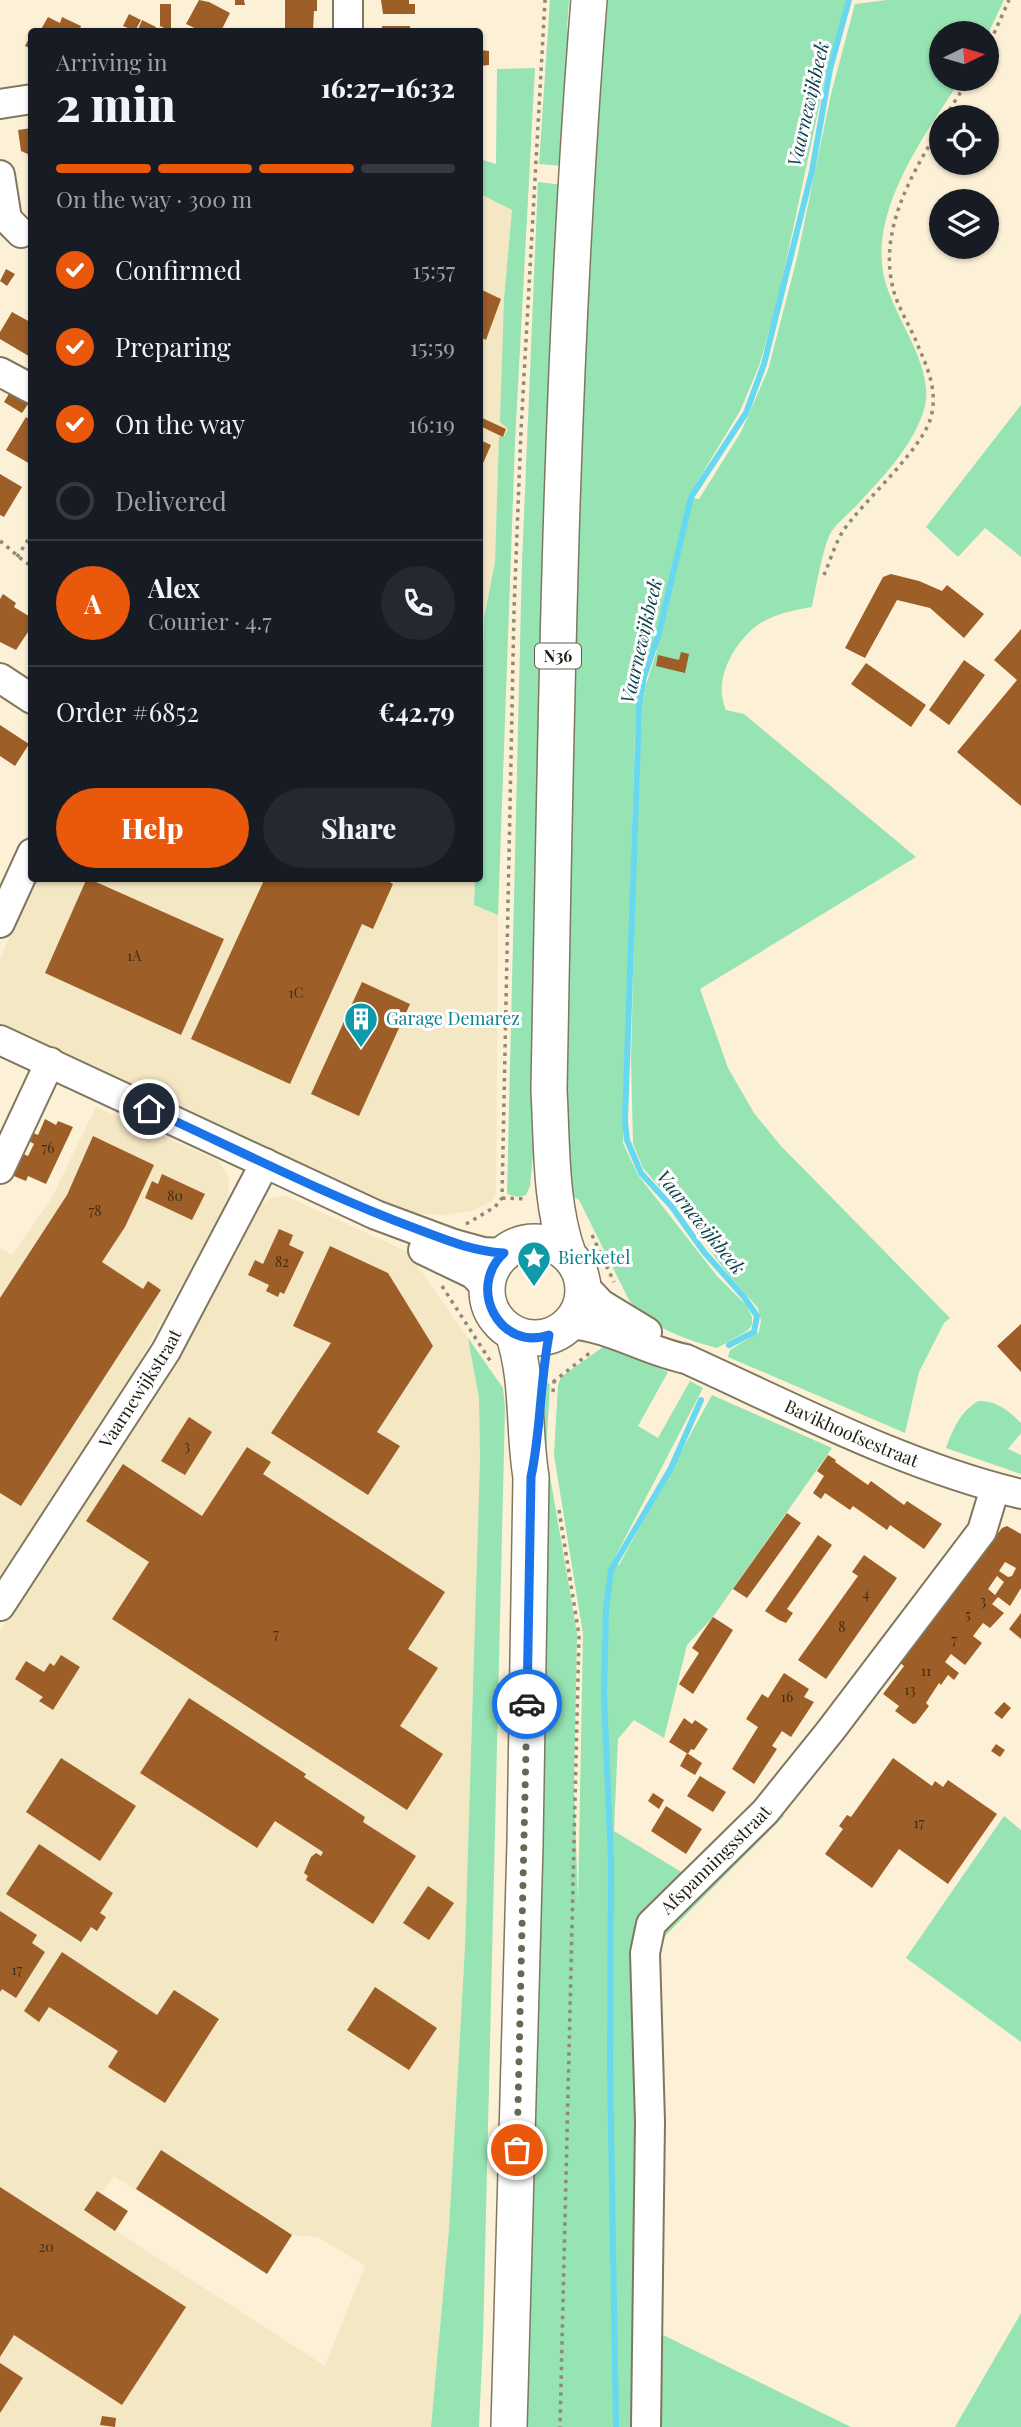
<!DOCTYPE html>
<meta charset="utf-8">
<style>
:root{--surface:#171b24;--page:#242831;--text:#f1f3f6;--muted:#9ea1a6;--line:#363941;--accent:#ea580c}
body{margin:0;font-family:"Playfair Display",serif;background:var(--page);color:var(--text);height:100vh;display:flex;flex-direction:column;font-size:26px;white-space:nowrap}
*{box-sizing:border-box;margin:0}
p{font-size:23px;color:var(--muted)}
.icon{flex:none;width:38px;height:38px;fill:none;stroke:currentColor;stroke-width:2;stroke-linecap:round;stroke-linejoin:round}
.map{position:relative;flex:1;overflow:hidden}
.panel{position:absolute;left:28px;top:28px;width:455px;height:854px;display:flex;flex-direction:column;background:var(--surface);border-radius:7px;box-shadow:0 2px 5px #0004}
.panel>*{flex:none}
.needle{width:46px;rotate:85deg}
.tools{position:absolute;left:929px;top:21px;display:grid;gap:14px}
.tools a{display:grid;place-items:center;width:70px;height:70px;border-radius:50%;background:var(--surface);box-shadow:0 2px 5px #0004;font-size:35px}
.pin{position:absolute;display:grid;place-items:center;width:60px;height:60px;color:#fff;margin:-30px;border:4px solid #fff;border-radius:50%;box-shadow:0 2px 7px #0007}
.courier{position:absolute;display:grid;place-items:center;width:70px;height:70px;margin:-35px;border:5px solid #1a73e8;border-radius:50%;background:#fff;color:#222;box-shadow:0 2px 9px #0007}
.headline em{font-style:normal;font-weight:800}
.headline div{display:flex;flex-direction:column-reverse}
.headline{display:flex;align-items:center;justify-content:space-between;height:119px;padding:0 28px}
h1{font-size:46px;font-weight:800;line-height:52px}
.bar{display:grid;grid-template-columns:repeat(4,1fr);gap:10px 7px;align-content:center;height:84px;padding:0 28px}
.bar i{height:9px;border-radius:5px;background:var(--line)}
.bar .active{background:var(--accent)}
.bar p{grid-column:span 4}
.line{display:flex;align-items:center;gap:18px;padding:0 28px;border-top:2px solid var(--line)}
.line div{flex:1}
.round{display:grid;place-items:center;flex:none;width:74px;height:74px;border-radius:37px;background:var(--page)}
ol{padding:0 28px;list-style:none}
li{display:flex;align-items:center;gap:21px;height:77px}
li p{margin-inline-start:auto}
li .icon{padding:7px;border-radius:50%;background:var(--accent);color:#fff;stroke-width:4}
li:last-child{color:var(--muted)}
li i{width:38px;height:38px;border:4px solid var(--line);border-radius:50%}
.button{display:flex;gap:14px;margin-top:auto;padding:14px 28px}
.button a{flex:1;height:80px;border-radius:42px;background:var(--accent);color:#fff;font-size:28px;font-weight:800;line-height:80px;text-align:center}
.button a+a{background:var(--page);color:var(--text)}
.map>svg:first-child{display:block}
</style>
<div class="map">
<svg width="1021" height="2427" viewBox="0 0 1021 2427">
<rect width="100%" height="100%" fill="#fcf1d6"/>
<!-- built -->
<path fill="#f4e7c4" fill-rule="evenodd" d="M480 194 512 210 504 299 508 428 504 438 499 436 495 562 484 618 480 746Z
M35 879H475L474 905 498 915 496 1191 493 1201 471 1211 445 1215 399 1213 0 1026V959Z
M96 1107 219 1161 229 1178 228 1202 138 1364 0 1577V1248L12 1255 50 1201Z
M286 1196 408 1252 468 1338 479 1398 480 1460 465 1947 449 2229 431 2427H0V1631L144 1408 253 1211 270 1198ZM114 2176 267 2274 292 2235 318 2237 365 2266 325 2366 85 2211 97 2191 101 2194Z"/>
<!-- green -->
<path fill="#96e3b3" d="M550 0H569L567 30 574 44 565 166 539 164Z
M608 0H848L828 65 777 304 759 366 740 411 688 497 699 499 741 432 768 370 797 258 831 94 855 4 887 0H1004L987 36V33H942V79H961C927 132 872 205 883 272 891 317 939 368 923 413 910 450 881 479 855 507 847 515 835 525 830 534 823 548 815 591 812 607 793 610 770 615 755 627 732 646 713 681 726 710L744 714 916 857 700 989 728 1068 754 1113 780 1145 950 1318 944 1323 919 1372 905 1433 728 1357 730 1350 759 1332 761 1321 758 1308 727 1273 687 1219 643 1168 633 1144 631 1060 637 807 642 710 646 685 657 650 651 647 642 672 635 728 623 1143 638 1175 717 1276 747 1306 752 1317V1325L747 1331 717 1348C685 1339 650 1328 629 1300L579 1200 569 1194 563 1055 568 768 595 54 605 34Z
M535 68 515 442 498 915 474 905 475 879 480 878V746L484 618 495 562 499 436 504 437 508 429 500 422 504 299 512 210 480 194V159L496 164 497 69Z
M538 182 564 185 535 1134 530 1186 526 1195 518 1197 507 1194 522 562Z
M1021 405V557L985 528 958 557 926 527Z
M468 1338 503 1388 505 1407 483 2340 479 2427H431L449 2229 465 1947 480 1460 479 1398Z
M609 1346 668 1372 638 1426 658 1438 690 1381 703 1388 613 1561 619 1565 712 1395 832 1448 713 1617 687 1645 664 1738 634 1720 618 1739 614 1831 688 1876 768 1796 784 1816 663 1938 645 1922 655 2331 851 2427H519L542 1450 547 1383 550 1384 546 1453 577 1633 574 1785 578 1903 583 1634 554 1455 558 1385 561 1377 603 1347Z
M978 1401C996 1400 1009 1411 1021 1423V1433L1008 1449 1021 1455V1474L946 1448C953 1429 960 1412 978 1401Z
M1004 1816 1021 1830V2042L906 1958Z
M1021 2313V2427H955Z"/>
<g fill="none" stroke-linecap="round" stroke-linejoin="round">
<!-- stream -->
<path stroke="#68d8f1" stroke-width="6" d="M729 1345 754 1332 757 1316 744 1297 704 1252 672 1207 641 1173 627 1140 625 1121 639 709 644 677 659 633 691 497 746 413 764 364 812 171 830 69 849 0
M616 2427 610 2067 611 1862 604 1695 606 1609 611 1570 671 1468 701 1400"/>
</g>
<!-- building -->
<path fill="#9d5e27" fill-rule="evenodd" d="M199 0 209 2 230 13 222 29 226 32H203L186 24Z
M235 0H244L245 5H235Z
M285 0H317V11H314L313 31H285Z
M381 0H409V4H415V14H383Z
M160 4H171V31L160 26Z
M129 14 141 20 135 31 123 26Z
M48 17 60 23 62 17 81 26 79 32H32L34 28 40 31Z
M142 20 156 27 154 32H137Z
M382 26H410V32H382Z
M32 33V49L25 46Z
M480 50 489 51V65L480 66Z
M32 128V156L21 151 18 130Z
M6 269 15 274 7 286 0 281Z
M480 289 501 299 486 340 480 337Z
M12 312 32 323V358L0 339V332Z
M10 392 28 404 22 413 4 402Z
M26 417 32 421V465L6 450Z
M480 417 506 429 503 437 480 426Z
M480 440 491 445 480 470Z
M0 474 22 487 4 517 0 515Z
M891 574 919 581 942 591 947 585 984 614 964 638 930 608 897 600 865 658 845 648 883 577Z
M3 594 16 603 14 607 32 618V626L16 650 0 642V599Z
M1021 629V806L957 752 1017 680 994 660Z
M681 652 689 654 685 673 656 666 658 655 679 660Z
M964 660 985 675 949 725 929 710Z
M866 663 926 705 911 727 851 684Z
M0 725 29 744 15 766 0 756Z
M87 878 224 939 181 1035 45 973Z
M265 878H382L393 884 373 929 362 924 290 1084 191 1039Z
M362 982 410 1004 359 1116 311 1094Z
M45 1119 56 1125 58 1121 73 1127 46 1184 28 1176 26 1181 9 1174 19 1152 28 1156 34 1144 29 1141 33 1133 38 1135Z
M93 1136 154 1165 125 1227 102 1262 143 1289 148 1281 161 1290 21 1506 0 1493V1298L67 1195Z
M162 1174 205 1194 192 1220 145 1198 152 1181 158 1184Z
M279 1229 293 1235 289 1245 304 1252 284 1294 280 1292 278 1297 266 1291 269 1285 248 1275 255 1260 263 1264Z
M330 1246 388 1273 433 1346 377 1432 400 1446 368 1495 271 1433 331 1343 293 1326Z
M1021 1324V1372L997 1346Z
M189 1417 212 1432 185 1475 161 1461Z
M247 1447 271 1462 263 1474 445 1592 408 1649 438 1668 400 1726 443 1754 407 1810 112 1619 149 1562 86 1521 123 1464 202 1516Z
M828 1455 836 1460 835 1462 868 1485 871 1481 904 1505 907 1501 942 1524 924 1549 890 1525 887 1530 853 1506 850 1510 825 1493 821 1499 813 1493 824 1476 817 1471Z
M787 1513 801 1523 747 1598 733 1589Z
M1007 1526 1021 1534V1588L1010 1606 998 1597 992 1604 1004 1613 990 1628 983 1623 973 1636 982 1643 965 1665 951 1654 945 1662 959 1673 954 1680 948 1675 941 1685 939 1683 926 1703 929 1706 916 1723 913 1724 895 1711 899 1706 883 1694 904 1666 899 1662 1002 1528ZM1005 1562 1016 1568 1012 1576 1008 1577 999 1571ZM997 1576 1004 1582 995 1595 988 1589Z
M818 1535 832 1545 787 1609 793 1613 786 1623 779 1620 765 1611Z
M864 1555 897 1578 826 1679 798 1660 858 1576 852 1572Z
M1021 1613V1639L1009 1629Z
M713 1617 733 1630 693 1694 679 1684 699 1653 692 1648Z
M61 1655 80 1667 53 1710 39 1701 43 1697 15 1679 26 1661 44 1672 50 1663 54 1666Z
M784 1673 809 1689 804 1697 814 1702 791 1737 782 1731 772 1746 777 1749 754 1784 732 1769 758 1727 746 1719 762 1694 768 1698Z
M189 1698 306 1774 304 1777 365 1817 363 1822 416 1856 373 1924 306 1880 308 1876 304 1873 311 1857 316 1853 321 1856 323 1852 275 1821 257 1848 140 1773Z
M1004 1702 1011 1708 1002 1719 994 1713Z
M684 1718 692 1724 695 1720 708 1729 694 1750 691 1749 688 1754 669 1742Z
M996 1744 1005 1750 1000 1757 991 1751Z
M687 1753 702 1763 695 1775 680 1766Z
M61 1758 136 1806 100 1861 26 1812Z
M893 1758 932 1786 935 1781 943 1787 948 1780 997 1814 948 1884 899 1849 872 1888 825 1854 843 1829 839 1826 847 1815 851 1817Z
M700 1776 726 1792 713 1812 687 1796Z
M653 1793 664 1800 659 1809 648 1801Z
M666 1806 702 1829 686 1854 651 1831Z
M39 1844 113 1893 100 1913 106 1917 97 1931 91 1927 81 1942 6 1894Z
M428 1886 454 1903 429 1940 403 1923Z
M0 1911 37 1935 32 1943 45 1952 16 1998 2 1989 0 1992Z
M62 1952 157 2015 174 1990 219 2019 165 2103 108 2067 118 2051 49 2007 39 2022 24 2011Z
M375 1987 437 2028 409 2070 347 2030Z
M161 2150 292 2235 267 2274 136 2189Z
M0 2187 186 2307 122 2405 14 2335 0 2357Z
M97 2191 128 2211 115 2231 84 2210Z
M0 2363 23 2378 0 2413Z
M102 2416 116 2418 115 2427 100 2425Z"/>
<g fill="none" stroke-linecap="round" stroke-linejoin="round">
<!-- minor casing -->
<g stroke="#81775f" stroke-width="32">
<g id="minor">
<path d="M348 32V0"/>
<path d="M0 104 32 99"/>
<path d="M0 175 7 219 21 233"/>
<path d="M0 372 32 389"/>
<path d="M0 678 32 699"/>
<path d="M0 923 32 853"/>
<path d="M0 1040 376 1215 454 1244 483 1252 504 1253"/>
<path d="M0 1169 50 1062"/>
<path d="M423 1250 473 1274 487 1288"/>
<path d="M583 1285 601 1304 647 1332"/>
<path id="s1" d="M569 1324C611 1327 646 1351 686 1359 796 1409 904 1466 1021 1494"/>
<path id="s2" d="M0 1606 166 1351 265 1163"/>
<path id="s3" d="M646 2427 650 2121 645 1953 651 1924 765 1812 831 1730 982 1531 995 1488"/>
</g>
</g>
<!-- major casing -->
<g stroke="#81775f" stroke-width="38">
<path id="major" d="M487 1290a48 48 0 1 1 96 0a48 48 0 1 1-96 0Z
M568 1254C550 1204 552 1143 549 1090 556 726 560 363 589 0
M509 2427 525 1843 531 1477C523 1428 529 1380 513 1333"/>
</g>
<!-- path -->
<path stroke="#908976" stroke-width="3.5" stroke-dasharray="3.5 5" stroke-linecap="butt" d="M987 49 1009 0
M945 117 969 79
M0 541C11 549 19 559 32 566
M17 557 32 534
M824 575C830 561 835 544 843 531 864 500 926 447 932 413 937 386 926 365 916 341 909 324 897 306 893 288 878 229 913 172 942 124
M502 1198 527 1199
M466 1224 495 1207 502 1198 514 611 521 430 545 0
M592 1235 614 1282
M442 1286 491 1362
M553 1382 591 1352
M553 1392 554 1382
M559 1510 579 1635 560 2427"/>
<!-- minor -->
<use href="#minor" stroke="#fff" stroke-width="28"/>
<!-- major -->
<use href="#major" stroke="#fff" stroke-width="35"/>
</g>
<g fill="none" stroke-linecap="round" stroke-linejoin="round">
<!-- done -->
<path stroke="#6c6656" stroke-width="7" stroke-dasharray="0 12.6" d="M517 2150 527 1704"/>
<!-- route -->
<path stroke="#1a73e8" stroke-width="9" d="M149 1109C238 1150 326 1195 417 1229 446 1240 472 1251 504 1253 466 1288 500 1352 549 1335 540 1382 541 1430 531 1477L527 1704"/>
</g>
<!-- icons -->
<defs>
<g id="building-pin" transform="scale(1.75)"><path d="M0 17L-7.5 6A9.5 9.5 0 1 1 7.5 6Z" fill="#0f9aa8" stroke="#fff"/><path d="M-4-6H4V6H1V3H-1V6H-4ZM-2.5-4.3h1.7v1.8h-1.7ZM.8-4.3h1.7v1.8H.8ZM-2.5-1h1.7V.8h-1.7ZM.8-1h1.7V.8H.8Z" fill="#fff"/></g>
<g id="sight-pin" transform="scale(1.75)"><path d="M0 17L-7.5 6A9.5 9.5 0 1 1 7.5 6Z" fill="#0f9aa8" stroke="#fff"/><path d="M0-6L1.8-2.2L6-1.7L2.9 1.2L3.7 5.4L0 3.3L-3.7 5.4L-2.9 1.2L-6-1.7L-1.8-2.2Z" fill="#fff"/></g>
</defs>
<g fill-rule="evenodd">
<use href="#building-pin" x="361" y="1019"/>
<use href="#sight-pin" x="534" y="1258"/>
</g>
<g text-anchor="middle" stroke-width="6" stroke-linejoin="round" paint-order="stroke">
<!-- number labels -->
<g font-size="14" fill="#3e2c16">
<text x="134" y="961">1A</text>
<text x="296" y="998">1C</text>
<text x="48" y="1153">76</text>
<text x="175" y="1201">80</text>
<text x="95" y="1216">78</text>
<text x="282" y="1267">82</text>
<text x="187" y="1451">3</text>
<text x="866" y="1599">4</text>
<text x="983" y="1606">3</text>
<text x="968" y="1620">5</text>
<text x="842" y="1632">8</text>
<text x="276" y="1639">7</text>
<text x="954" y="1645">7</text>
<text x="926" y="1676">11</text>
<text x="910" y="1695">13</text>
<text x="787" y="1702">16</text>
<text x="919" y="1828">17</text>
<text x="17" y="1975">17</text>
<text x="46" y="2252">20</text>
</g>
<!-- shield labels -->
<rect fill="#fff" stroke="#625f58" stroke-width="2" x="535" y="643.5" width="46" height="25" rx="5"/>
<g font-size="16" font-weight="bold" fill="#1f1b11">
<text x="558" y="662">N36</text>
</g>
<!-- culture labels -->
<g font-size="18" fill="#0d838f" stroke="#fff" text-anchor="start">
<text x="386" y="1025">Garage Demarez</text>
<text x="558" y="1264">Bierketel</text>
</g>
<!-- street labels -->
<g font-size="18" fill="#1f1b11" stroke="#fff">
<text dy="6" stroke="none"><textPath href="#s2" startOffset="259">Vaarnewijkstraat</textPath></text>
<text dy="6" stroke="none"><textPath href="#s1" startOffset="304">Bavikhoofsestraat</textPath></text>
<text dy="6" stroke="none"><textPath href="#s3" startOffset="595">Afspanningsstraat</textPath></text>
</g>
<!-- water labels -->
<g font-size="19" font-style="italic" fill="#0c414b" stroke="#fff">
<text transform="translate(808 104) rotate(-77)" y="7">Vaarnewijkbeek</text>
<text transform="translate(641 641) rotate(-77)" y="7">Vaarnewijkbeek</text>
<text transform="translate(701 1222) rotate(51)" y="7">Vaarnewijkbeek</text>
</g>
</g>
</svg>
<div class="tools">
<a><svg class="needle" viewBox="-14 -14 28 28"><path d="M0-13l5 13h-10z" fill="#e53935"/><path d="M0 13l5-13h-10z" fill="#9ea1a6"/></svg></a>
<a><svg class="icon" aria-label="locate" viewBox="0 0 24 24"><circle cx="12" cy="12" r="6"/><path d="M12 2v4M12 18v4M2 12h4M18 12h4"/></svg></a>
<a><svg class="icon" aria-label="layers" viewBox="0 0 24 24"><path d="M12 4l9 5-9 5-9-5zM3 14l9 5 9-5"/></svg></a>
</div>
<div class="pin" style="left:517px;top:2150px;background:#ea580c"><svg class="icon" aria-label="bag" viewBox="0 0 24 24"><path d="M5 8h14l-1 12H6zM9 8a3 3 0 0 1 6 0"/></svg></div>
<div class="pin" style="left:149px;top:1109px;background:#1f2937"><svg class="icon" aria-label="home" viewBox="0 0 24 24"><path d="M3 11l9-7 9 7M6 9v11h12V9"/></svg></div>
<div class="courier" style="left:527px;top:1704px"><svg class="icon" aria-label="car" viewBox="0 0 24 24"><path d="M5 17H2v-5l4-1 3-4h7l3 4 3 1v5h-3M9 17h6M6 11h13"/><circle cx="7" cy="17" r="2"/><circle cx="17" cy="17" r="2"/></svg></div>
<section class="panel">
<div class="headline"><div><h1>2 min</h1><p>Arriving in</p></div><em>16:27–16:32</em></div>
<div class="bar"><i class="active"></i><i class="active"></i><i class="active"></i><i></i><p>On the way · 300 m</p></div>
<ol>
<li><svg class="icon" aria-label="check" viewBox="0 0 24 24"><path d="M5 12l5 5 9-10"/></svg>Confirmed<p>15:57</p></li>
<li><svg class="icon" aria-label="check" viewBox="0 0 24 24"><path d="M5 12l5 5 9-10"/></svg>Preparing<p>15:59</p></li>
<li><svg class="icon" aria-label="check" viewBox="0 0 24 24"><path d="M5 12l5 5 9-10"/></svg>On the way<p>16:19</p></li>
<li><i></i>Delivered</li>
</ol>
<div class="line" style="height:126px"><b class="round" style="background:var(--accent);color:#fff">A</b><div><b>Alex</b><p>Courier · 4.7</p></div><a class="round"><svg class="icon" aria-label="phone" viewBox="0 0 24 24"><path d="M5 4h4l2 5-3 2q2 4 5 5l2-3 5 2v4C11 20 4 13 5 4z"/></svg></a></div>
<div class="line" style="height:91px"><div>Order #6852</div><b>€42.79</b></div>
<div class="button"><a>Help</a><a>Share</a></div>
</section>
</div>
